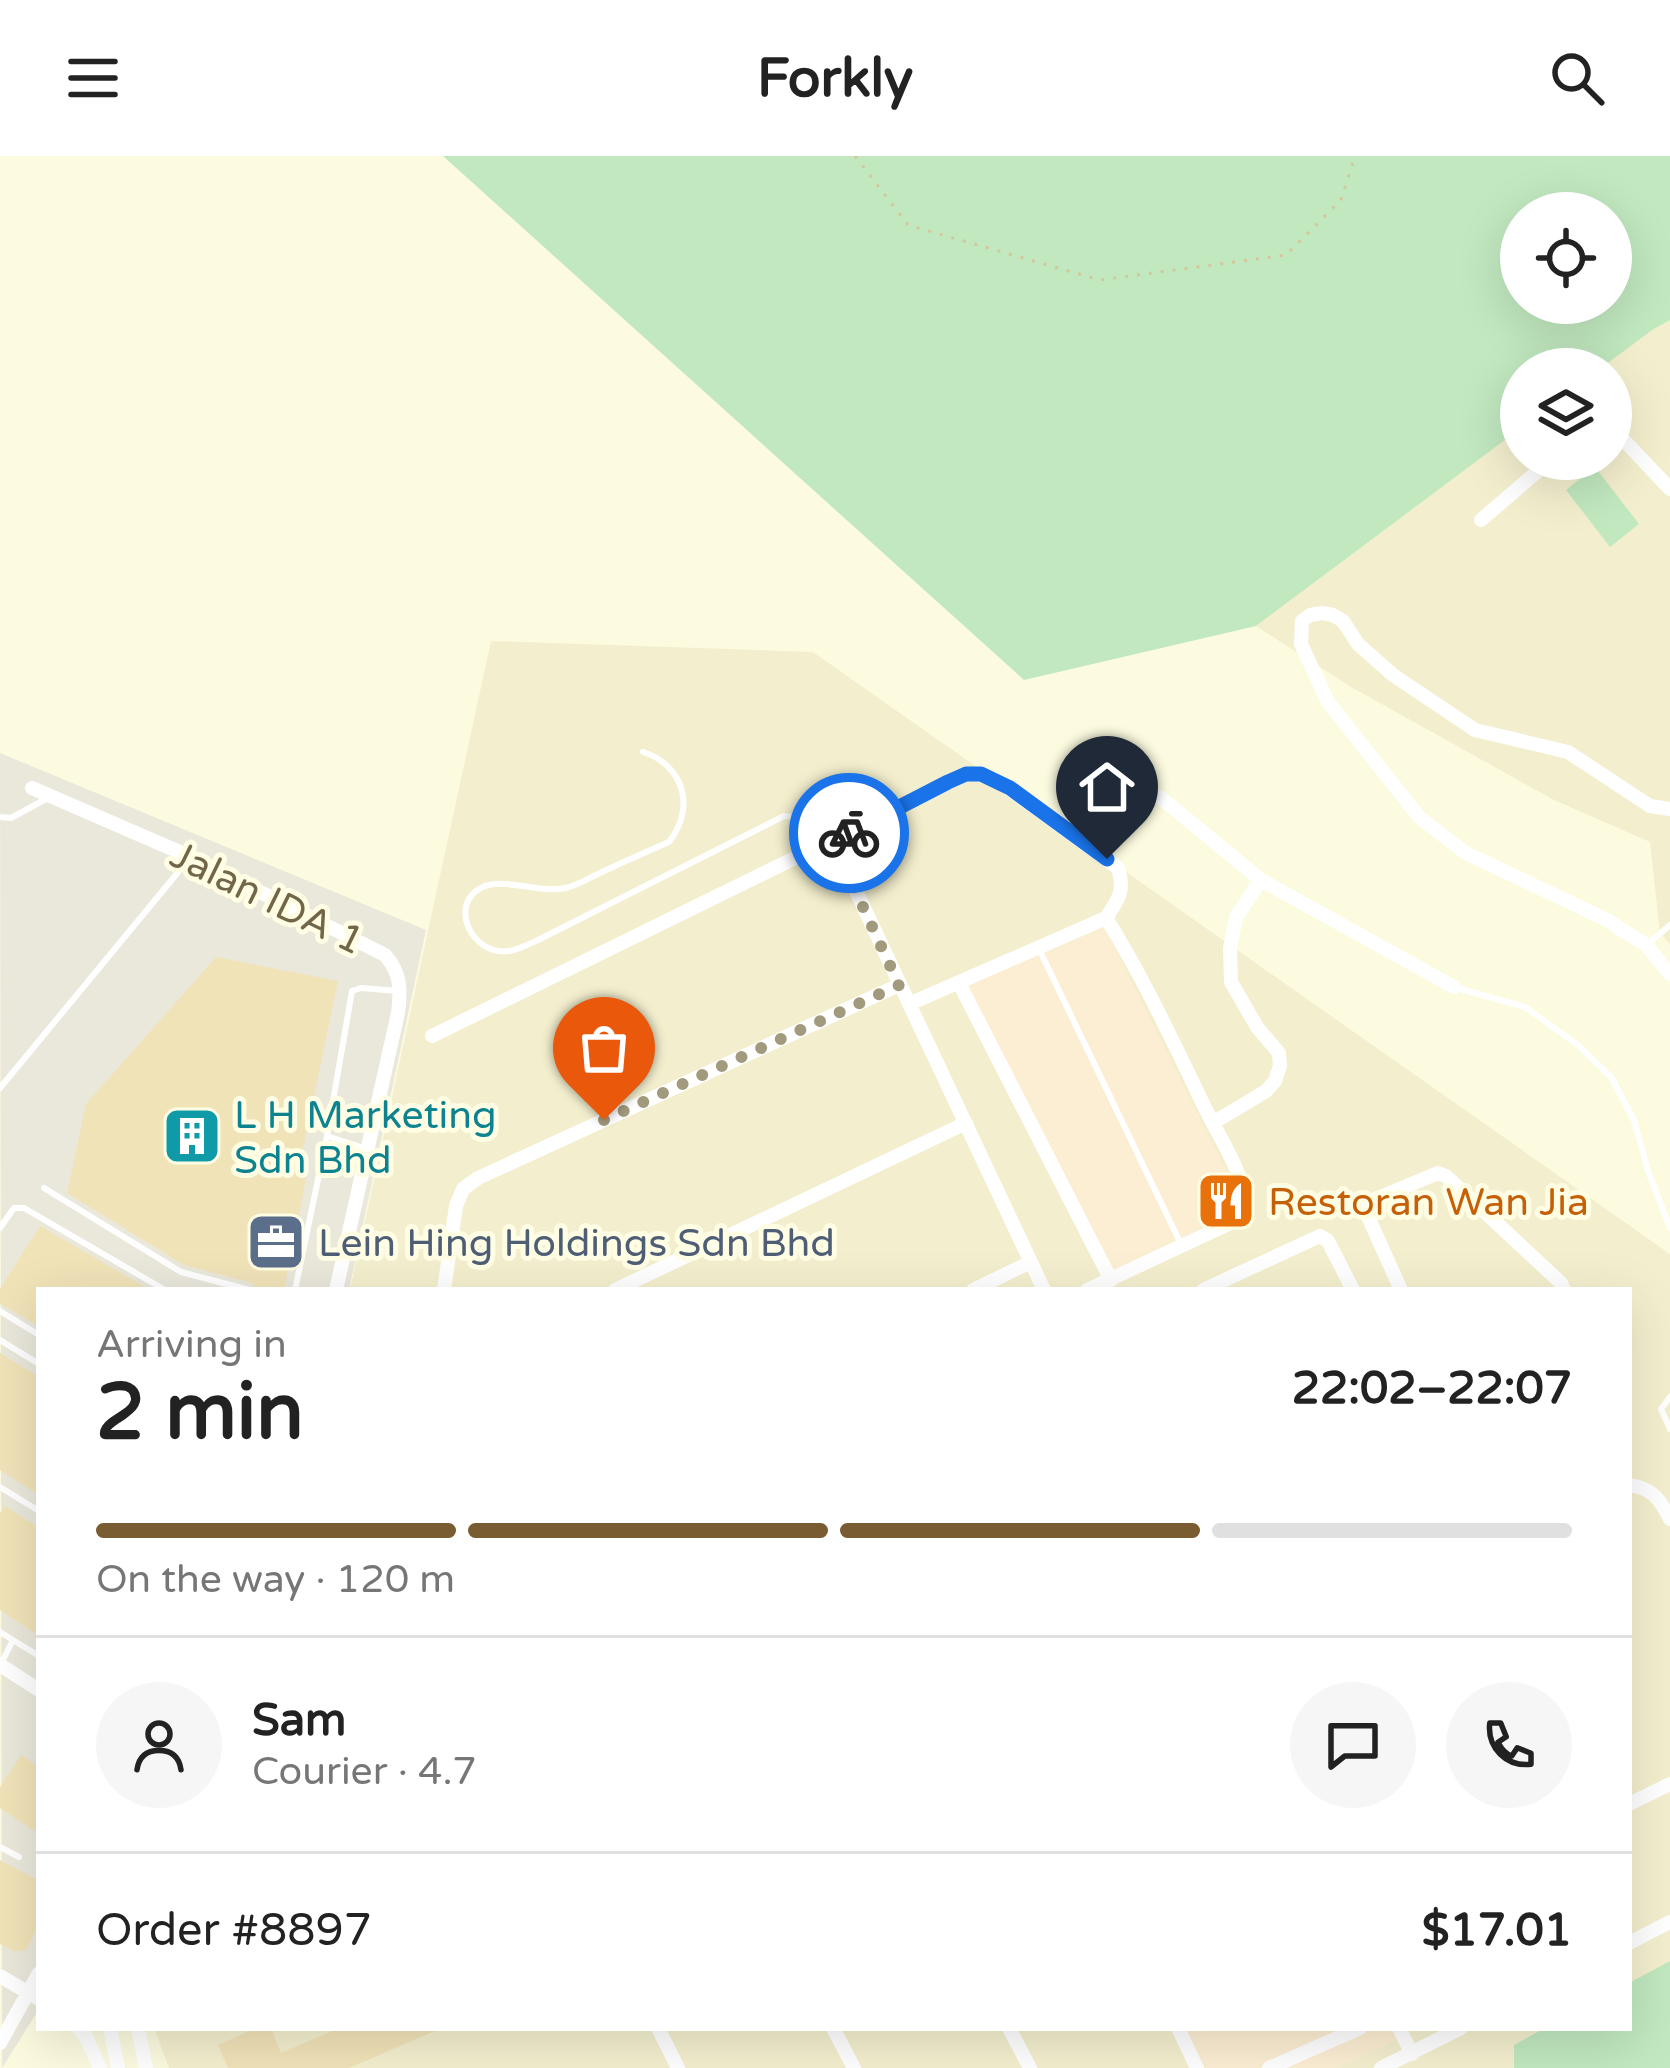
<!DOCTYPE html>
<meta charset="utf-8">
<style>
:root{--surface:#fff;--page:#f6f6f6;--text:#222;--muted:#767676;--line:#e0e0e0;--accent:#7a5c32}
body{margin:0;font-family:"Varela Round",sans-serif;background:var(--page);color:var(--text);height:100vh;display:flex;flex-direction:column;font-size:45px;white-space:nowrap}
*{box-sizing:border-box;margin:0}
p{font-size:39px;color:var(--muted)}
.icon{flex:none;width:66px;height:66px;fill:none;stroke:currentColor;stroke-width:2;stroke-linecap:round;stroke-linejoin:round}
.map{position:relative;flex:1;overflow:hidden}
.panel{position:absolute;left:36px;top:1131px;width:1596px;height:744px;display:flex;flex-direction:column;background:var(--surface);border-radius:0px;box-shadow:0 12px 48px #0002}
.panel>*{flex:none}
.fabs{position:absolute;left:1500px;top:36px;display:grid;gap:24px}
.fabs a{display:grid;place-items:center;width:132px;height:132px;border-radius:50%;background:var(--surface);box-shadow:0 12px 48px #0002;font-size:60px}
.pin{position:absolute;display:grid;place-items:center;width:102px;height:102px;color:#fff;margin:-123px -51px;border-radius:50% 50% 50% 0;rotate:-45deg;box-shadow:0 0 12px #0007}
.pin .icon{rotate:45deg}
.courier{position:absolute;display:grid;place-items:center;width:120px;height:120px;margin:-60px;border:9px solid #1a73e8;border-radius:50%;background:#fff;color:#222;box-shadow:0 3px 15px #0007}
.overview em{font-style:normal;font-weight:700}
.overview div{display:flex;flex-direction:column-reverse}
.overview{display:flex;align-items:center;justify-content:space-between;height:204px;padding:0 60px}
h1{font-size:78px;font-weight:700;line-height:90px}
.bar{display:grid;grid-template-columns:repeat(4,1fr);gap:18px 12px;align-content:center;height:144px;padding:0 60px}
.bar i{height:15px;border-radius:9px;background:var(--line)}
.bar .current{background:var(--accent)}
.bar p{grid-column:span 4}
.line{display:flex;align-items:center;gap:30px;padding:0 60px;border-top:3px solid var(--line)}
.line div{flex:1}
.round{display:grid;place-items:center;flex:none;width:126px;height:126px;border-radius:63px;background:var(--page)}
header{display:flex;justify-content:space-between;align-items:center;height:156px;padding:0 60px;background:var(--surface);font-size:54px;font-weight:700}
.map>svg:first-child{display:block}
</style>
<header><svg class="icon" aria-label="menu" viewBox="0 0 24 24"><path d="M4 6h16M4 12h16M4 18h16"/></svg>Forkly<svg class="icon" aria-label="search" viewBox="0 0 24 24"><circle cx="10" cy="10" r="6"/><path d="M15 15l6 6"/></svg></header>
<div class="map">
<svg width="1670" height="1912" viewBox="0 0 1670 1912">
<rect width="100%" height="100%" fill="#fcfbe0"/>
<!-- residential -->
<path fill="#f3efce" d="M1670 164V788L1660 777 1650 686 1554 644 1351 531 1256 470 1521 272V303H1611V213H1600L1652 173Z
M491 485 813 496 1670 1098V1912H169L154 1872H1629V1134H350Z"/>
<!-- commercial -->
<path fill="#fceed3" d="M1104 771 1239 1041 1235 1056 1113 1115 968 830Z
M1187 1872H1422L1337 1912H1205Z"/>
<!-- industrial -->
<path fill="#eae8db" d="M0 597 426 774 349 1134H39V1853L2 1912Z"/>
<!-- green -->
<path fill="#c1e8bf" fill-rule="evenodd" d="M443 0H1670V164L1652 174 1600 213H1521V272L1256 470 1024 524ZM1521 57H1611V147H1521Z
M1595 311 1639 368 1610 391 1566 334Z
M1670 1805V1912H1514V1889L1545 1872H1629V1827Z"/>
<!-- building -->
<path fill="#f1e3b8" d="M216 801 338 825 299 1012 308 1013 284 1134H257L252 1127 184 1109 67 1037 86 948Z
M40 1070 150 1134H39V1170L0 1148V1133Z
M0 1197 39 1221V1339L0 1314Z
M5 1350 39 1372V1480L0 1454V1357Z
M21 1599 39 1611V1678L0 1652V1631Z
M0 1704 39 1725V1768L26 1794 14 1795 0 1788Z
M256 1872H271L281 1897 339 1872H442L349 1912H228L218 1889Z"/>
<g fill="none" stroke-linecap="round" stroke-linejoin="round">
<!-- path -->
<path stroke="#d5c79b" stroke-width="3" stroke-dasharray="3 9" stroke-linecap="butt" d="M855 0 908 69 1100 124 1286 99 1341 44 1355 0"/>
<!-- lane -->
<path stroke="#fff" stroke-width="6" d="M643 596C684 609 696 652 669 686 646 696 623 706 600 717 589 722 577 730 565 732 540 738 502 720 481 732 448 749 472 799 507 795 516 795 526 789 534 786L784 660 794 661 830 684
M0 661 11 662 46 643
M1649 787 1670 769
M1040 795 1180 1086
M1457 832 1525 851 1578 889 1611 921 1634 964 1648 1015 1670 1072
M0 932 189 703
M327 980 352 835 361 832 398 835
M44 1032 181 1116 250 1134
M0 1072 14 1052H24L165 1134
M295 1134 327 980 364 992
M0 1155 39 1179
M0 1184 39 1208
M1670 1241 1661 1253 1670 1273
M0 1331 39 1355
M0 1476 39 1500
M1 1508 13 1484
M0 1691 19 1701"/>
<!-- street -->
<path stroke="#fff" stroke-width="14" d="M1611 274 1617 277 1670 333
M1481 364 1552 303
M32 632 191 701 385 799C401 817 401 834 398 857L336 1134
M1160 641 1261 724 1454 831
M1670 653 1650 650 1568 596 1475 574 1393 519 1358 488 1343 465 1333 459 1322 457 1310 459 1302 465 1301 488 1328 546 1420 662 1466 697 1607 764 1646 789 1670 818
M833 686 1044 1134
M959 827 1111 1124
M909 848 1106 762
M432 880 966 618H981L997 624 1118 712C1125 736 1119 742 1106 762
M1213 967 1266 935 1275 925 1280 910 1279 897 1257 871 1231 826 1230 792 1236 761 1261 724
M444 1134 456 1050 463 1033 478 1022 899 829
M615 1134 966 967
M973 1134 1029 1107
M1087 1134 1237 1064 1246 1051C1246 1022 1220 982 1207 956 1175 890 1145 824 1106 762
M1203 1134 1320 1080 1328 1085 1353 1134
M1401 1134 1365 1054 1371 1045 1438 1017 1446 1020 1561 1127 1564 1134
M1629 1329C1652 1332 1660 1343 1670 1363
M0 1509 39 1534
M1629 1648 1670 1628
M1629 1787 1670 1766
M0 1820 39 1843
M78 1872 86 1881 100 1912
M110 1872 118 1912
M138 1872 146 1912
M658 1872 678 1912
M833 1872 854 1912
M1009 1872 1030 1912
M1178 1872 1197 1912
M1399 1872 1412 1898
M0 1887 39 1817
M1269 1912 1360 1872
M1381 1912 1461 1872"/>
</g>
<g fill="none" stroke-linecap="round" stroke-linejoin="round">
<!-- done -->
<path stroke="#a29a7d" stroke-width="12" stroke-dasharray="0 21.6" d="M604 964 899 829 833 686 849 677"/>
<!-- route -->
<path stroke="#1a73e8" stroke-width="15" d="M849 677 948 626 966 618H981L1010 632 1107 703"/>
</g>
<!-- icons -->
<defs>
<g id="building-square" transform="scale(3)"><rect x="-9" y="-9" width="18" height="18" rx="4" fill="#0f9aa8" stroke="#fffee5"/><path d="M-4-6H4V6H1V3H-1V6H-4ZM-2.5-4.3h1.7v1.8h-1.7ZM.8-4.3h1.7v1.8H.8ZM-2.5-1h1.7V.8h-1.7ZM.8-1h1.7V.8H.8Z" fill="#fff"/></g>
<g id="restaurant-square" transform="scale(3)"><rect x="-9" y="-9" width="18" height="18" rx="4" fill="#e8710a" stroke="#fffee5"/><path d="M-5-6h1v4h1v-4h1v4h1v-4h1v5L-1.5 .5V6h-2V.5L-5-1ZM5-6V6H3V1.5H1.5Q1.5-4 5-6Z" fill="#fff"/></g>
<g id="office-square" transform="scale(3)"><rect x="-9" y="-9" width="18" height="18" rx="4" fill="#5c6f8a" stroke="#fffee5"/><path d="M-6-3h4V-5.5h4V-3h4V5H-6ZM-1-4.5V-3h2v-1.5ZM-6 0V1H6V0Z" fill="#fff"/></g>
</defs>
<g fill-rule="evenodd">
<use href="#building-square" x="192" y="980"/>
<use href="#restaurant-square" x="1226" y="1045"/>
<use href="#office-square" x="276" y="1086"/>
</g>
<g text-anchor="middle" stroke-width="10" stroke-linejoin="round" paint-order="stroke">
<!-- street labels -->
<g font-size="39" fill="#726648" stroke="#fffee5">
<text transform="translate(268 741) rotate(26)" y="14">Jalan IDA 1</text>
</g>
<!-- culture labels -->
<g font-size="39" fill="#0d838f" stroke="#fffee5" text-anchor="start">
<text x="234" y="972">L H Marketing<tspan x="234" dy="45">Sdn Bhd</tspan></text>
</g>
<!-- food labels -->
<g font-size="39" fill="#c56008" stroke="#fffee5" text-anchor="start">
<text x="1268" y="1059">Restoran Wan Jia</text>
</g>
<!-- service labels -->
<g font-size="39" fill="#4e5e75" stroke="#fffee5" text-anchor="start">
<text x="318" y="1100">Lein Hing Holdings Sdn Bhd</text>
</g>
</g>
</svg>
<div class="fabs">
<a><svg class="icon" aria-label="locate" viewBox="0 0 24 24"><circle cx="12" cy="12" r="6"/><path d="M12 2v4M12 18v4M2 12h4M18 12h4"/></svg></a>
<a><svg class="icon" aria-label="layers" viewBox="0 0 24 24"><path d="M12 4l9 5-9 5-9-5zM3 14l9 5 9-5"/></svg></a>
</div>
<div class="pin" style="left:604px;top:964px;background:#ea580c"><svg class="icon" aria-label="bag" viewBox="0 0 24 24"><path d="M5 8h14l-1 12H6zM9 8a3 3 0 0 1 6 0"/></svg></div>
<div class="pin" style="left:1107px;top:703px;background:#1f2937"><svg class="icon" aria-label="home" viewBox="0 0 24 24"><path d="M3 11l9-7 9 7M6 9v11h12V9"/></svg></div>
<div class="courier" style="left:849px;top:677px"><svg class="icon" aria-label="bike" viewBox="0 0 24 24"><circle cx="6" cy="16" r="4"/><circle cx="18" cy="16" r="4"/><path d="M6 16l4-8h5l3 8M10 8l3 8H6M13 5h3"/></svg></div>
<section class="panel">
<div class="overview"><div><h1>2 min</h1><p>Arriving in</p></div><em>22:02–22:07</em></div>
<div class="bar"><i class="current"></i><i class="current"></i><i class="current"></i><i></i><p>On the way · 120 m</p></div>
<div class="line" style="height:216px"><a class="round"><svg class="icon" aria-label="person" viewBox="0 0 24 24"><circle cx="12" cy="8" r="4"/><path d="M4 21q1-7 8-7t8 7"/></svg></a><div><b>Sam</b><p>Courier · 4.7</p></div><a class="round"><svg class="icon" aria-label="chat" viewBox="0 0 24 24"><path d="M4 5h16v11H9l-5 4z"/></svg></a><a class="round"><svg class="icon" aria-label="phone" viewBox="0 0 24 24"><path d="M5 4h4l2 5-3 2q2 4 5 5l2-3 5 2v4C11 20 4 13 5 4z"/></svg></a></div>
<div class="line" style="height:156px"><div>Order #8897</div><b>$17.01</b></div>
</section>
</div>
